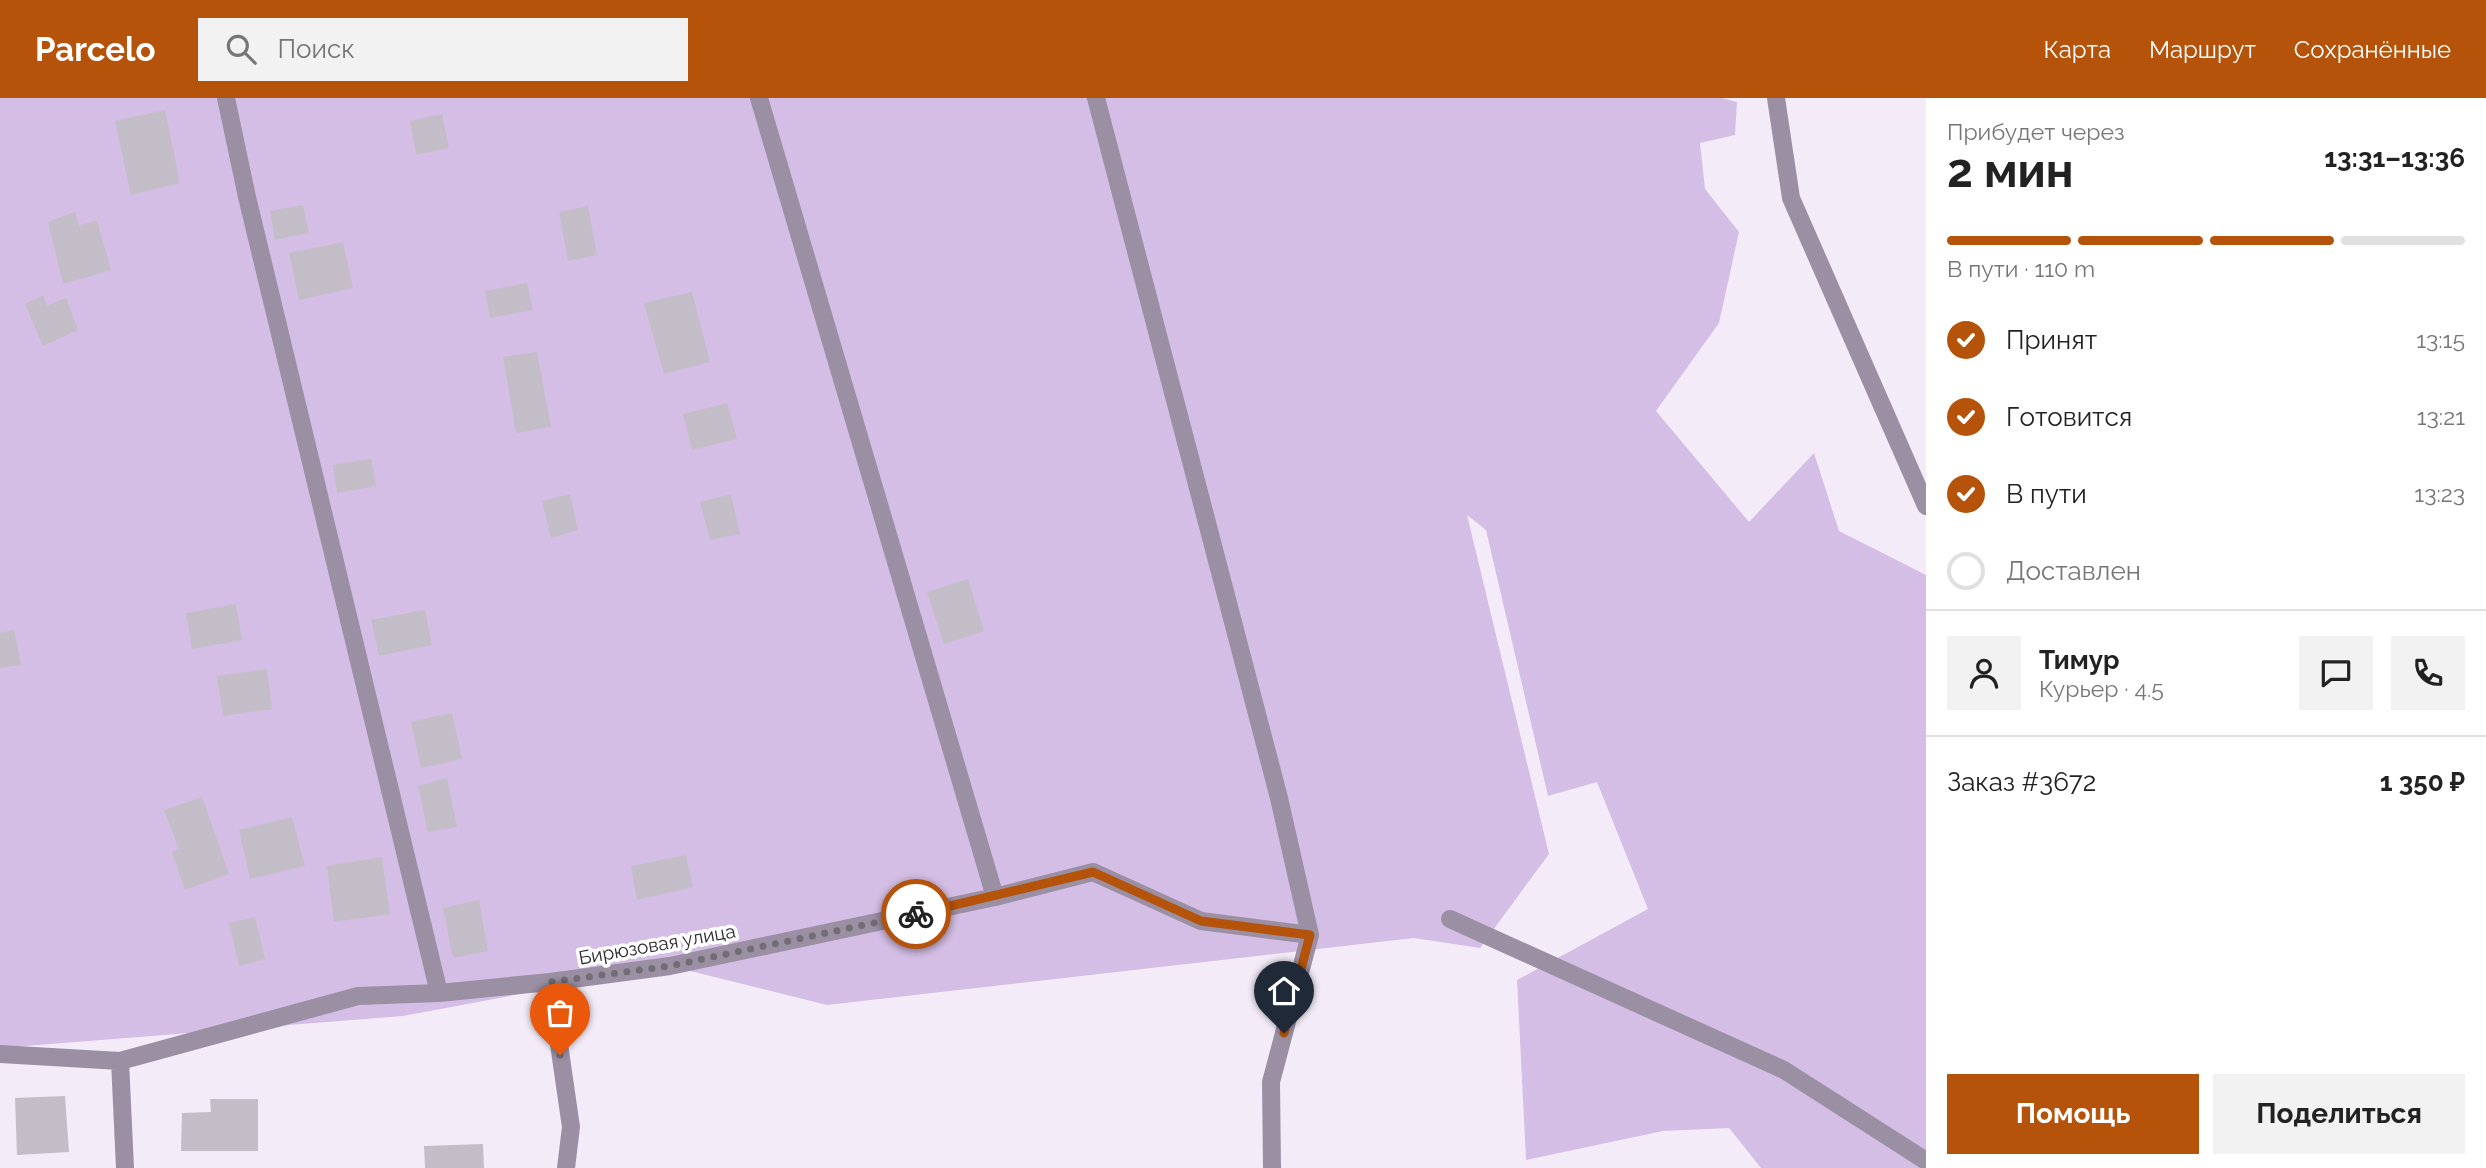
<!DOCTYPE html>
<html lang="ru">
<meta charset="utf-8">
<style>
:root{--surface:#fff;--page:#f2f2f2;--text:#222;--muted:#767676;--line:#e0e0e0;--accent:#b45309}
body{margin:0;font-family:Raleway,sans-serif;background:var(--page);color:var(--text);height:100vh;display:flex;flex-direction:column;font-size:26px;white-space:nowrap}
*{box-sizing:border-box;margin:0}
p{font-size:23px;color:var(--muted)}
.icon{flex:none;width:38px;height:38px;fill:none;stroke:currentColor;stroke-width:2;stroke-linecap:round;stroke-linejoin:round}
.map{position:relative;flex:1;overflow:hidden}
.side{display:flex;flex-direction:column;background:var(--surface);width:560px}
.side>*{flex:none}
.pin{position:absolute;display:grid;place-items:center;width:60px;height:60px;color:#fff;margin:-72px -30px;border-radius:50% 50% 50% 0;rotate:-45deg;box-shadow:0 0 7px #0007}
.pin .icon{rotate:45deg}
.courier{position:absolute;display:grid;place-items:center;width:70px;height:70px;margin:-35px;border:5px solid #b45309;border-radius:50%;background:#fff;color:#222;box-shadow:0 2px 9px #0007}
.headline em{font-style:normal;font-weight:700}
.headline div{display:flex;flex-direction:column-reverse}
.headline{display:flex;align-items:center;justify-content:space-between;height:119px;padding:0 21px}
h1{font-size:46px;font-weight:700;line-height:52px}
.bar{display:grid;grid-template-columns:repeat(4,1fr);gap:10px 7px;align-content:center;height:84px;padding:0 21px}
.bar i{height:9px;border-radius:5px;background:var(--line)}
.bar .on{background:var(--accent)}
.bar p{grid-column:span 4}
.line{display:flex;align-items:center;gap:18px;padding:0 21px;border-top:2px solid var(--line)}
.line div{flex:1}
.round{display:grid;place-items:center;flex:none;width:74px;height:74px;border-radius:0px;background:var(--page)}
ol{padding:0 21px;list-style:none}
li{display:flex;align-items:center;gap:21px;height:77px}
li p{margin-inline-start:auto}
li .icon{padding:7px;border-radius:50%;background:var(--accent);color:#fff;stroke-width:4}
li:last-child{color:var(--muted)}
li i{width:38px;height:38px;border:4px solid var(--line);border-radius:50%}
.cta{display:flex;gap:14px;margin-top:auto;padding:14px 21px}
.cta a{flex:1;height:80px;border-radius:0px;background:var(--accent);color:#fff;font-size:28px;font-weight:700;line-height:80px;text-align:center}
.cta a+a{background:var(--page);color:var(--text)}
header{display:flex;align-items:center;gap:42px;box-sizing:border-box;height:98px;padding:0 35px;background:var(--accent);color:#fff}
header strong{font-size:33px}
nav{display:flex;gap:38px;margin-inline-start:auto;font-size:24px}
.search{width:490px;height:63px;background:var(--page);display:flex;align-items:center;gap:18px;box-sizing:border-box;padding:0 24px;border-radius:0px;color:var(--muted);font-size:26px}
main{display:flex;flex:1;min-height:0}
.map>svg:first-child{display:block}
</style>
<header>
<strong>Parcelo</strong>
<div class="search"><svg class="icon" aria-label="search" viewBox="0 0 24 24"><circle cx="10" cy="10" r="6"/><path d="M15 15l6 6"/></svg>Поиск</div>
<nav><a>Карта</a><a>Маршрут</a><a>Сохранённые</a></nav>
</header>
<main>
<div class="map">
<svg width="1926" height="1070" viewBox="0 0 1926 1070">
<rect width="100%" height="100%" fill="#f3ecf8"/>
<!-- green -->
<path fill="#d4bee5" d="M0 0H1722L1737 4 1735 37 1700 45 1705 91 1739 134 1719 225 1656 313 1749 424 1814 355 1839 433 1926 477V1070H1761L1729 1030 1663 1033 1526 1062 1517 882 1648 811 1597 684 1548 698 1486 432 1467 417 1549 756 1480 850 1414 840 827 907 670 868 403 918 0 950Z"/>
<!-- building -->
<path fill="#c3bdc8" d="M165 12 180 85 131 97 115 23Z
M442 16 449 50 416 57 410 23Z
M303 107 309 135 275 142 270 113Z
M588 108 597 157 568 163 559 114Z
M75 114 79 128 97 122 111 172 63 186 48 124Z
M343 144 353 190 299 202 289 155Z
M527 185 533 212 490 220 485 193Z
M692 194 710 264 664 276 644 205Z
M43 197 47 208 66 200 78 232 43 248 25 206Z
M537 254 551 329 516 335 503 259Z
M727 305 737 341 692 352 683 316Z
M371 361 376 388 337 395 333 367Z
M570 396 578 432 551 440 542 403Z
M731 396 740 436 710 442 700 404Z
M968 481 984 533 944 546 927 494Z
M236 506 242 542 192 551 186 515Z
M425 512 432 547 379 558 371 522Z
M14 532 21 567 0 570V535Z
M267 571 272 611 223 618 217 578Z
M452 615 462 661 421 670 411 624Z
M447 680 457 729 428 734 418 688Z
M202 699 229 776 185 792 172 754 179 751 164 712Z
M292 719 305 768 250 781 239 732Z
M686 757 693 789 637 802 631 768Z
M382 759 390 816 334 824 327 768Z
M479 802 488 853 453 860 443 810Z
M255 819 265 861 239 868 229 825Z
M65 998 69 1054 17 1057 15 1000Z
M210 1001H258V1053H181L182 1015 211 1014Z
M483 1046 484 1070H425L424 1048Z"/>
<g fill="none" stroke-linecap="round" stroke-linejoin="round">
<!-- minor -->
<path stroke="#9a8fa3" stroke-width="18" d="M226 0 247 99 439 895
M759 0 995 799
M1096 0 1279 700 1310 837 1271 984 1272 1070
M1776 0 1791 100 1926 408
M1450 821 1784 972 1926 1063
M550 884 571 1029 566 1070
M0 956 120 963 358 898 439 895 550 884 670 868 995 799 1093 774 1201 823 1310 837
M120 963 125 1070"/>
</g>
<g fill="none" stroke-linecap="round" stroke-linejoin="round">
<!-- done -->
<path stroke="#726d75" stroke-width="7" stroke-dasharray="0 12.6" d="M560 957 550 884 670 868 916 816"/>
<!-- route -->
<path stroke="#b45309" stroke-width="9" d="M916 816 1093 774 1201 823 1310 837 1284 935"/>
</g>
<g text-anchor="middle" stroke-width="7" stroke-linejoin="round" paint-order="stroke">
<!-- street labels -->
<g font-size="19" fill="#2c292e" stroke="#fff">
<text transform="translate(657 846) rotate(-10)" y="7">Бирюзовая улица</text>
</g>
</g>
</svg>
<div class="pin" style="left:560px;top:957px;background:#ea580c"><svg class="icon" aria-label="bag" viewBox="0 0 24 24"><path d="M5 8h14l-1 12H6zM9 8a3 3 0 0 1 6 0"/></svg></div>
<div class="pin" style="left:1284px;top:935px;background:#1f2937"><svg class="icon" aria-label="home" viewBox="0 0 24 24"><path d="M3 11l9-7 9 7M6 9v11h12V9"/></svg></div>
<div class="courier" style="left:916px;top:816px"><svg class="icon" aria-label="bike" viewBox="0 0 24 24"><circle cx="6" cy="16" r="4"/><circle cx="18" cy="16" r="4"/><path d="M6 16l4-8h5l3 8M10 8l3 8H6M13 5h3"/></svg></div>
</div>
<section class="side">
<div class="headline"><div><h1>2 мин</h1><p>Прибудет через</p></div><em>13:31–13:36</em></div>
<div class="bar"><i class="on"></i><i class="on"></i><i class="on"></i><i></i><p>В пути · 110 m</p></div>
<ol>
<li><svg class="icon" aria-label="check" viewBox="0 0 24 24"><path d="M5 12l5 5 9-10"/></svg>Принят<p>13:15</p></li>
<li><svg class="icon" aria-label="check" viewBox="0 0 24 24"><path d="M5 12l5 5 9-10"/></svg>Готовится<p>13:21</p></li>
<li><svg class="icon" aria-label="check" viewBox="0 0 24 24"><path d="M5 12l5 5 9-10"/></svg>В пути<p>13:23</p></li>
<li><i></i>Доставлен</li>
</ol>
<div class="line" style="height:126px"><a class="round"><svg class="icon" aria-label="person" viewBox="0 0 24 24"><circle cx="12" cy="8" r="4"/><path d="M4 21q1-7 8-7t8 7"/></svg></a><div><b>Тимур</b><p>Курьер · 4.5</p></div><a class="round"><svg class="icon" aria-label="chat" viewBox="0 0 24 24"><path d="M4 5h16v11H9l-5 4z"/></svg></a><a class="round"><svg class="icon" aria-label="phone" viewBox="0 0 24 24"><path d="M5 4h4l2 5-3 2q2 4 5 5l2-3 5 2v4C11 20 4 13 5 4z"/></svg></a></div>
<div class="line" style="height:91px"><div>Заказ #3672</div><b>1 350 ₽</b></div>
<div class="cta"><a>Помощь</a><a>Поделиться</a></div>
</section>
</main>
